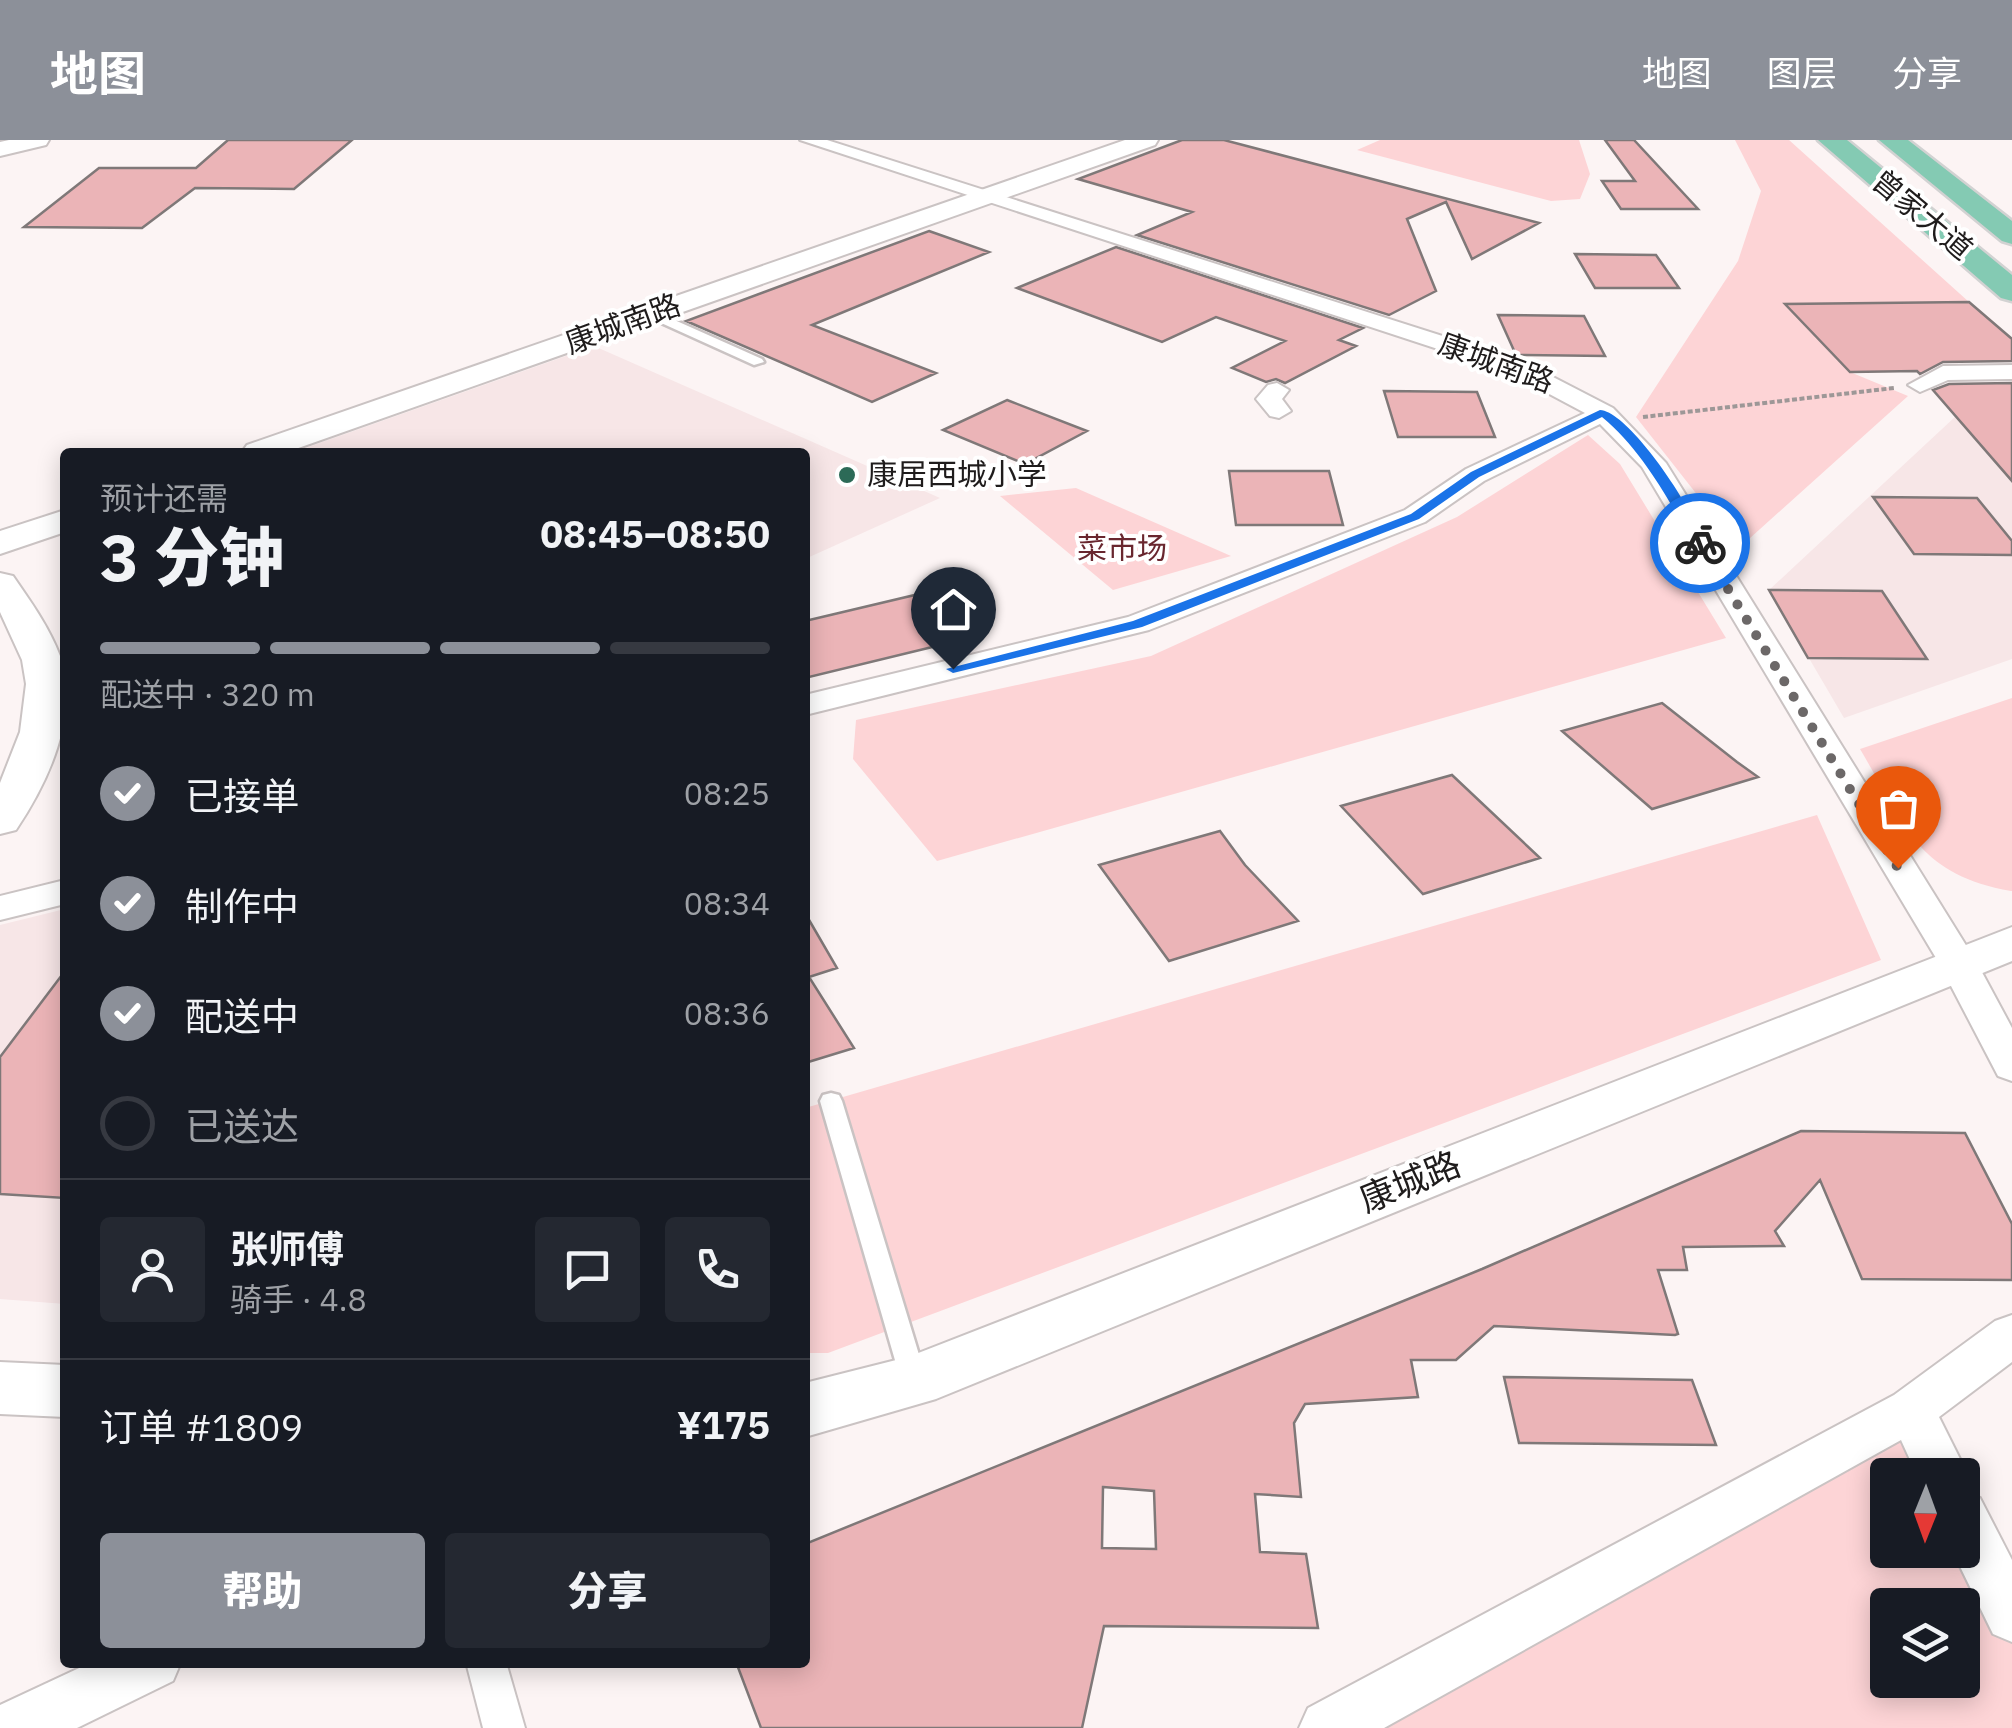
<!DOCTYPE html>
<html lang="zh">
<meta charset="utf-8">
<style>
:root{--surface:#171b24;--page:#242831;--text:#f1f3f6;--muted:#9ea1a6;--line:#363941;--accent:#8c9099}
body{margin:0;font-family:"IBM Plex Sans","Noto Sans SC",sans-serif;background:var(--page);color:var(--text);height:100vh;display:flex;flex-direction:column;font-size:38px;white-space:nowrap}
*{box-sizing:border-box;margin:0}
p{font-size:32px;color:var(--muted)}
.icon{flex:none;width:55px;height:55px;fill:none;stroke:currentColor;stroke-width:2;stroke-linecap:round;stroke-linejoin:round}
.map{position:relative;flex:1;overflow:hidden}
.side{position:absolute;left:60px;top:308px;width:750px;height:1220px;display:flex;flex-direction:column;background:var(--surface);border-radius:10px;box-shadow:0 5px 25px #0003}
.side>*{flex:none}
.needle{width:65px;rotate:181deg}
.buttons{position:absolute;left:1870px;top:1318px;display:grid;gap:20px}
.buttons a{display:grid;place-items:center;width:110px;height:110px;border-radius:10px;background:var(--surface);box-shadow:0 5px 25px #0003;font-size:50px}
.pin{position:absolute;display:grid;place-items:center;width:85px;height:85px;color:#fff;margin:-102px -42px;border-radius:50% 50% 50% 0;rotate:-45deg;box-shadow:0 0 10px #0007}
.pin .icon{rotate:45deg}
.courier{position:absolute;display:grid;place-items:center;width:100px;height:100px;margin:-50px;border:8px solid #1a73e8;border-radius:50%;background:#fff;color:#222;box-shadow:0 2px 12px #0007}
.head em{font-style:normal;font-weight:800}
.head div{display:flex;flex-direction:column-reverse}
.head{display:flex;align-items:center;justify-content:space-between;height:170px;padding:0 40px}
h1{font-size:65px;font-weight:800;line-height:75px}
.bar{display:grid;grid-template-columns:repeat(4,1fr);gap:15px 10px;align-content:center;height:120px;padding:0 40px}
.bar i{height:12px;border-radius:8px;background:var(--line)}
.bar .active{background:var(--accent)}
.bar p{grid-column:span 4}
.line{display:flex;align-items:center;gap:25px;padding:0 40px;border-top:2px solid var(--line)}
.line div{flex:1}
.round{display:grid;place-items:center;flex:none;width:105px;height:105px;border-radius:10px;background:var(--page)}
ol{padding:0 40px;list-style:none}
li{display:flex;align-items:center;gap:30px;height:110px}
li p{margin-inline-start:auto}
li .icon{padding:10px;border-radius:50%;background:var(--accent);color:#fff;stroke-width:4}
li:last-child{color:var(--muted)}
li i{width:55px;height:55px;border:5px solid var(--line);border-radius:50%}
.action{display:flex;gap:20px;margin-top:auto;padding:20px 40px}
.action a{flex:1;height:115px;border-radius:10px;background:var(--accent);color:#fff;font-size:40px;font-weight:800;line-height:115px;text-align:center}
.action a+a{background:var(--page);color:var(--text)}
header{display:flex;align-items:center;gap:60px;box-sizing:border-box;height:140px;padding:0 50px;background:var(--accent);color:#fff}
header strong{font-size:48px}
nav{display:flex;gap:55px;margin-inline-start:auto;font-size:35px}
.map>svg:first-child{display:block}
</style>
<header>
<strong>地图</strong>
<nav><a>地图</a><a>图层</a><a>分享</a></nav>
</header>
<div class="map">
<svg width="2012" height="1588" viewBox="0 0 2012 1588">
<rect width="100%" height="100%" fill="#fcf4f4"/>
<!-- built -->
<path fill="#f7e6e7" d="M594 206 940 358 805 419V312H294Z
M1956 276H2012V519L1844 578 1769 450Z
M65 769V831L0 917V785Z
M0 1054 65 1058V1164L0 1159Z"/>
<!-- green -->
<path fill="#fdd4d6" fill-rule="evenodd" d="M1380 0H1579L1590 34 1580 59 1551 61 1357 10Z
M1735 0H1789L1969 162 1786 164 1850 232 1908 256 1739 408 1636 277 1738 121 1761 51Z
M1588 295 1620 324 1726 498 937 721 853 619 856 580 1151 516 1457 377Z
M1076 348 1231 416 1113 450 1000 356Z
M2012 558V751H2011C1916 734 1905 685 1860 609Z
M1817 675 1881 820 828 1213H805V968Z
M1928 1279 1955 1335H1888V1410H1962L1963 1351 2012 1454V1588H1335ZM1888 1465H1962V1540H1888Z"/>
<!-- building -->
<path fill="#ebb4b7" stroke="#7f7878" stroke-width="2.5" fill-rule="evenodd" d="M228 0H352L294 49 195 48 142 88 24 87 99 28H196Z
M1182 0H1224L1539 83 1472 119 1446 62 1407 79 1436 151 1389 175 1137 95 1192 72 1078 39Z
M1605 0H1634L1698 69H1621L1602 41H1635Z
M929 91 989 112 812 185 936 233 872 262 686 181Z
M1116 107 1363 188 1339 200 1356 206 1285 243 1276 239 1266 242 1232 228 1285 201 1216 177 1162 202 1017 148Z
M1575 114 1656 115 1679 148H1595Z
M1969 162 2012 199V221L1943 222 1920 234 1917 231 1850 232 1785 164Z
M1498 175 1584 176 1605 216 1516 215Z
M2012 243V341L1933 250 1949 244Z
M1384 251 1477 252 1495 297H1398Z
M1007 260 1087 291 1025 324 943 290Z
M1229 331H1329L1343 385H1236Z
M1873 357 1977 358 2012 401V415L1914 414Z
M936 450 956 472 944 474 962 495 954 498 957 501 805 538V481Z
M1769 450 1882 451 1927 519 1808 518Z
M1662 563 1737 622 1758 637 1652 669 1562 591Z
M1452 635 1540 718 1423 754 1341 666Z
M1220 691 1245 725 1298 781 1169 821 1099 725Z
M805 773 837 828 809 837 854 908 805 923Z
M65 831V1058L0 1054V917Z
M1801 991 1965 993 2012 1084V1140L1862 1139 1820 1040 1775 1091 1784 1106 1683 1107 1687 1130H1658L1678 1194 1675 1195 1494 1186 1456 1220H1411L1418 1257 1305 1264 1294 1283 1301 1357 1255 1354 1260 1412 1306 1414 1318 1488 1104 1486 1082 1588H761L736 1522H805V1404L1482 1129ZM1103 1347 1154 1351 1156 1409 1102 1408Z
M1504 1237 1692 1240 1716 1305 1519 1303Z"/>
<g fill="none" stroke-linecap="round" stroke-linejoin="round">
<!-- service casing -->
<g stroke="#cac3c3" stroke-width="5">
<path id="service" d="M652 170 762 219 764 222 754 225 648 177 646 174Z
M831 953 839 955 842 961 927 1241 923 1249 914 1252 905 1249 901 1241 820 961 823 955Z"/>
</g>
<!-- pedestrian casing -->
<g stroke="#cac3c3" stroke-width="4">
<path id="pedestrian" d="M466 1522H506L525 1588H483Z"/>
</g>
<!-- minor casing -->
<g stroke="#cac3c3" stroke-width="4">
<path id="minor" d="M800 0H827L1524 222 1613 268 1666 323 1977 823 2012 888V941L1998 936 1939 823 1642 327 1600 284 1484 341 1425 382 1149 490 805 575V555L1128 477 1405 370 1466 329 1585 273 1508 232Z
M2012 225V239L1948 240 1920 252 1908 245 1943 226Z
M1277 243 1289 250 1282 259 1291 271 1279 278 1270 276 1256 259 1268 245Z
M65 740V764L0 780V756Z
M2012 1175V1222L1939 1277 1968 1335 1962 1348V1335H1917L1901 1300 1384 1588H1299L1308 1568 1894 1255 1995 1181Z
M1962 1352 1980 1358 2012 1420V1502L1993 1494 1952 1410H1962Z
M92 1522H181L173 1541 77 1588H0V1565Z"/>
</g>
<!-- tertiary casing -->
<g stroke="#cac3c3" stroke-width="4">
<path id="tertiary" d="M9 0H49L46 5 0 16V2Z
M1125 0H1158L1155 5 287 312H242L247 305Z
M65 370V392L0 414V391Z
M0 433 13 436C31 462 49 487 60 516 80 575 48 642 16 690L0 694V643L20 592 26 544 22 520 0 472Z
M2012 787V821L936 1259 805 1297V1243L908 1217Z
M0 1222 65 1225V1277L0 1274Z"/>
</g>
<!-- trunk casing -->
<g stroke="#d2d2d2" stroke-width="5">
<path id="trunk" d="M1818 0H1847L2012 135V161L2001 158Z
M1879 0H1908L2012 81V104L2002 101Z"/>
</g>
<!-- path -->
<path stroke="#9d9797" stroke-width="4" stroke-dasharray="5 2.5" stroke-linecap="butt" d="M1643 277 1894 248"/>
<!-- service -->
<use href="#service" fill="#fff" fill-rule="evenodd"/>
<!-- pedestrian -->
<use href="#pedestrian" fill="#fff" fill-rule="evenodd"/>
<!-- minor -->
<use href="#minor" fill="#fff" fill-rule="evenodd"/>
<!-- tertiary -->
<use href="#tertiary" fill="#fff" fill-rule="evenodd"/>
<!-- trunk -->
<use href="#trunk" fill="#84cab3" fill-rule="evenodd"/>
</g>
<!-- route -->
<path fill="#1a73e8" d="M1600 270C1630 271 1701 379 1704 406H1696C1667 359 1645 313 1602 277L1479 337 1419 379 1142 487 953 533 946 529 1133 481 1411 374 1471 332Z"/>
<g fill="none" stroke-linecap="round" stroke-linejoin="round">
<!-- done -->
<path stroke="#6c6868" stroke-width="10" stroke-dasharray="0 18" d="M1700 403 1898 728"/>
</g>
<!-- markers -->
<circle fill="#2c6a57" stroke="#fff" stroke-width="4" cx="847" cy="335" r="10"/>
<g text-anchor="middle" stroke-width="8" stroke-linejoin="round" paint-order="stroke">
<!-- far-street labels -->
<g font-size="30" fill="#1f1c1c" stroke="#fff">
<text transform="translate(1922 75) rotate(40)" y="10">曾家大道</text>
<text transform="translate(623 184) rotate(-20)" y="10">康城南路</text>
<text transform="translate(1496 223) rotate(20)" y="10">康城南路</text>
</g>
<!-- far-poi labels -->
<g font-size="30" fill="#1f1c1c" stroke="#fff" text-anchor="start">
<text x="867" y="345">康居西城小学</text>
</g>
<!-- far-park labels -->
<g font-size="30" fill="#69272f" stroke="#fff">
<text x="1122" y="419">菜市场</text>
</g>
<!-- street labels -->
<g font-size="35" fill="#1f1c1c" stroke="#fff">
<text transform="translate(1410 1042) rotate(-22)" y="12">康城路</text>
</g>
</g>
</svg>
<div class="buttons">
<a><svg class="needle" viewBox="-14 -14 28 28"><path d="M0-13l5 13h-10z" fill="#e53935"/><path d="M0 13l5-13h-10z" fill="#9ea1a6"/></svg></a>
<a><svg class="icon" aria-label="layers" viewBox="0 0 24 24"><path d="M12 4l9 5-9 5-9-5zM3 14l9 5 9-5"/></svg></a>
</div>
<div class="pin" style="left:1898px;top:728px;background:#ea580c"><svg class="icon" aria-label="bag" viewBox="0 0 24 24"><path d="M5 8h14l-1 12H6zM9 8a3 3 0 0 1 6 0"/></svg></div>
<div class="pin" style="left:953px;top:529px;background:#1f2937"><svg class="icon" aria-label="home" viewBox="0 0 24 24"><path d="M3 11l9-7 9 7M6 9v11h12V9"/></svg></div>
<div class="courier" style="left:1700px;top:403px"><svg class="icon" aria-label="bike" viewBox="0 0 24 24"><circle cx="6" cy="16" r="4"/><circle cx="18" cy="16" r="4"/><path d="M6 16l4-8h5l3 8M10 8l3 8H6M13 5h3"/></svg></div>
<section class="side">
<div class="head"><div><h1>3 分钟</h1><p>预计还需</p></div><em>08:45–08:50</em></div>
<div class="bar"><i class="active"></i><i class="active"></i><i class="active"></i><i></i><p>配送中 · 320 m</p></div>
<ol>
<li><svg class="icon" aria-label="check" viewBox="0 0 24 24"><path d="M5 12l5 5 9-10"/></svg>已接单<p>08:25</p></li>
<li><svg class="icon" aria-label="check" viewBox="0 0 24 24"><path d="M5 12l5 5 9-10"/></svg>制作中<p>08:34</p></li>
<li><svg class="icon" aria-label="check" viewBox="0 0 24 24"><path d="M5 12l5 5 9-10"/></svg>配送中<p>08:36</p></li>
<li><i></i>已送达</li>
</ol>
<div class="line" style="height:180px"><a class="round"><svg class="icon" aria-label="person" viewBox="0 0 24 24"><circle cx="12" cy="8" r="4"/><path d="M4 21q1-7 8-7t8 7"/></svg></a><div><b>张师傅</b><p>骑手 · 4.8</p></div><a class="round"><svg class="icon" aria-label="chat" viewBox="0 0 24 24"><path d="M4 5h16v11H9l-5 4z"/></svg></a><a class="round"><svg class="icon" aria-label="phone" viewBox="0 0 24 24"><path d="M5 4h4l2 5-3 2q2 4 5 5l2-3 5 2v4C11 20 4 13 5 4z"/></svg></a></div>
<div class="line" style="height:130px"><div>订单 #1809</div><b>¥175</b></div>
<div class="action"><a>帮助</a><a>分享</a></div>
</section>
</div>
